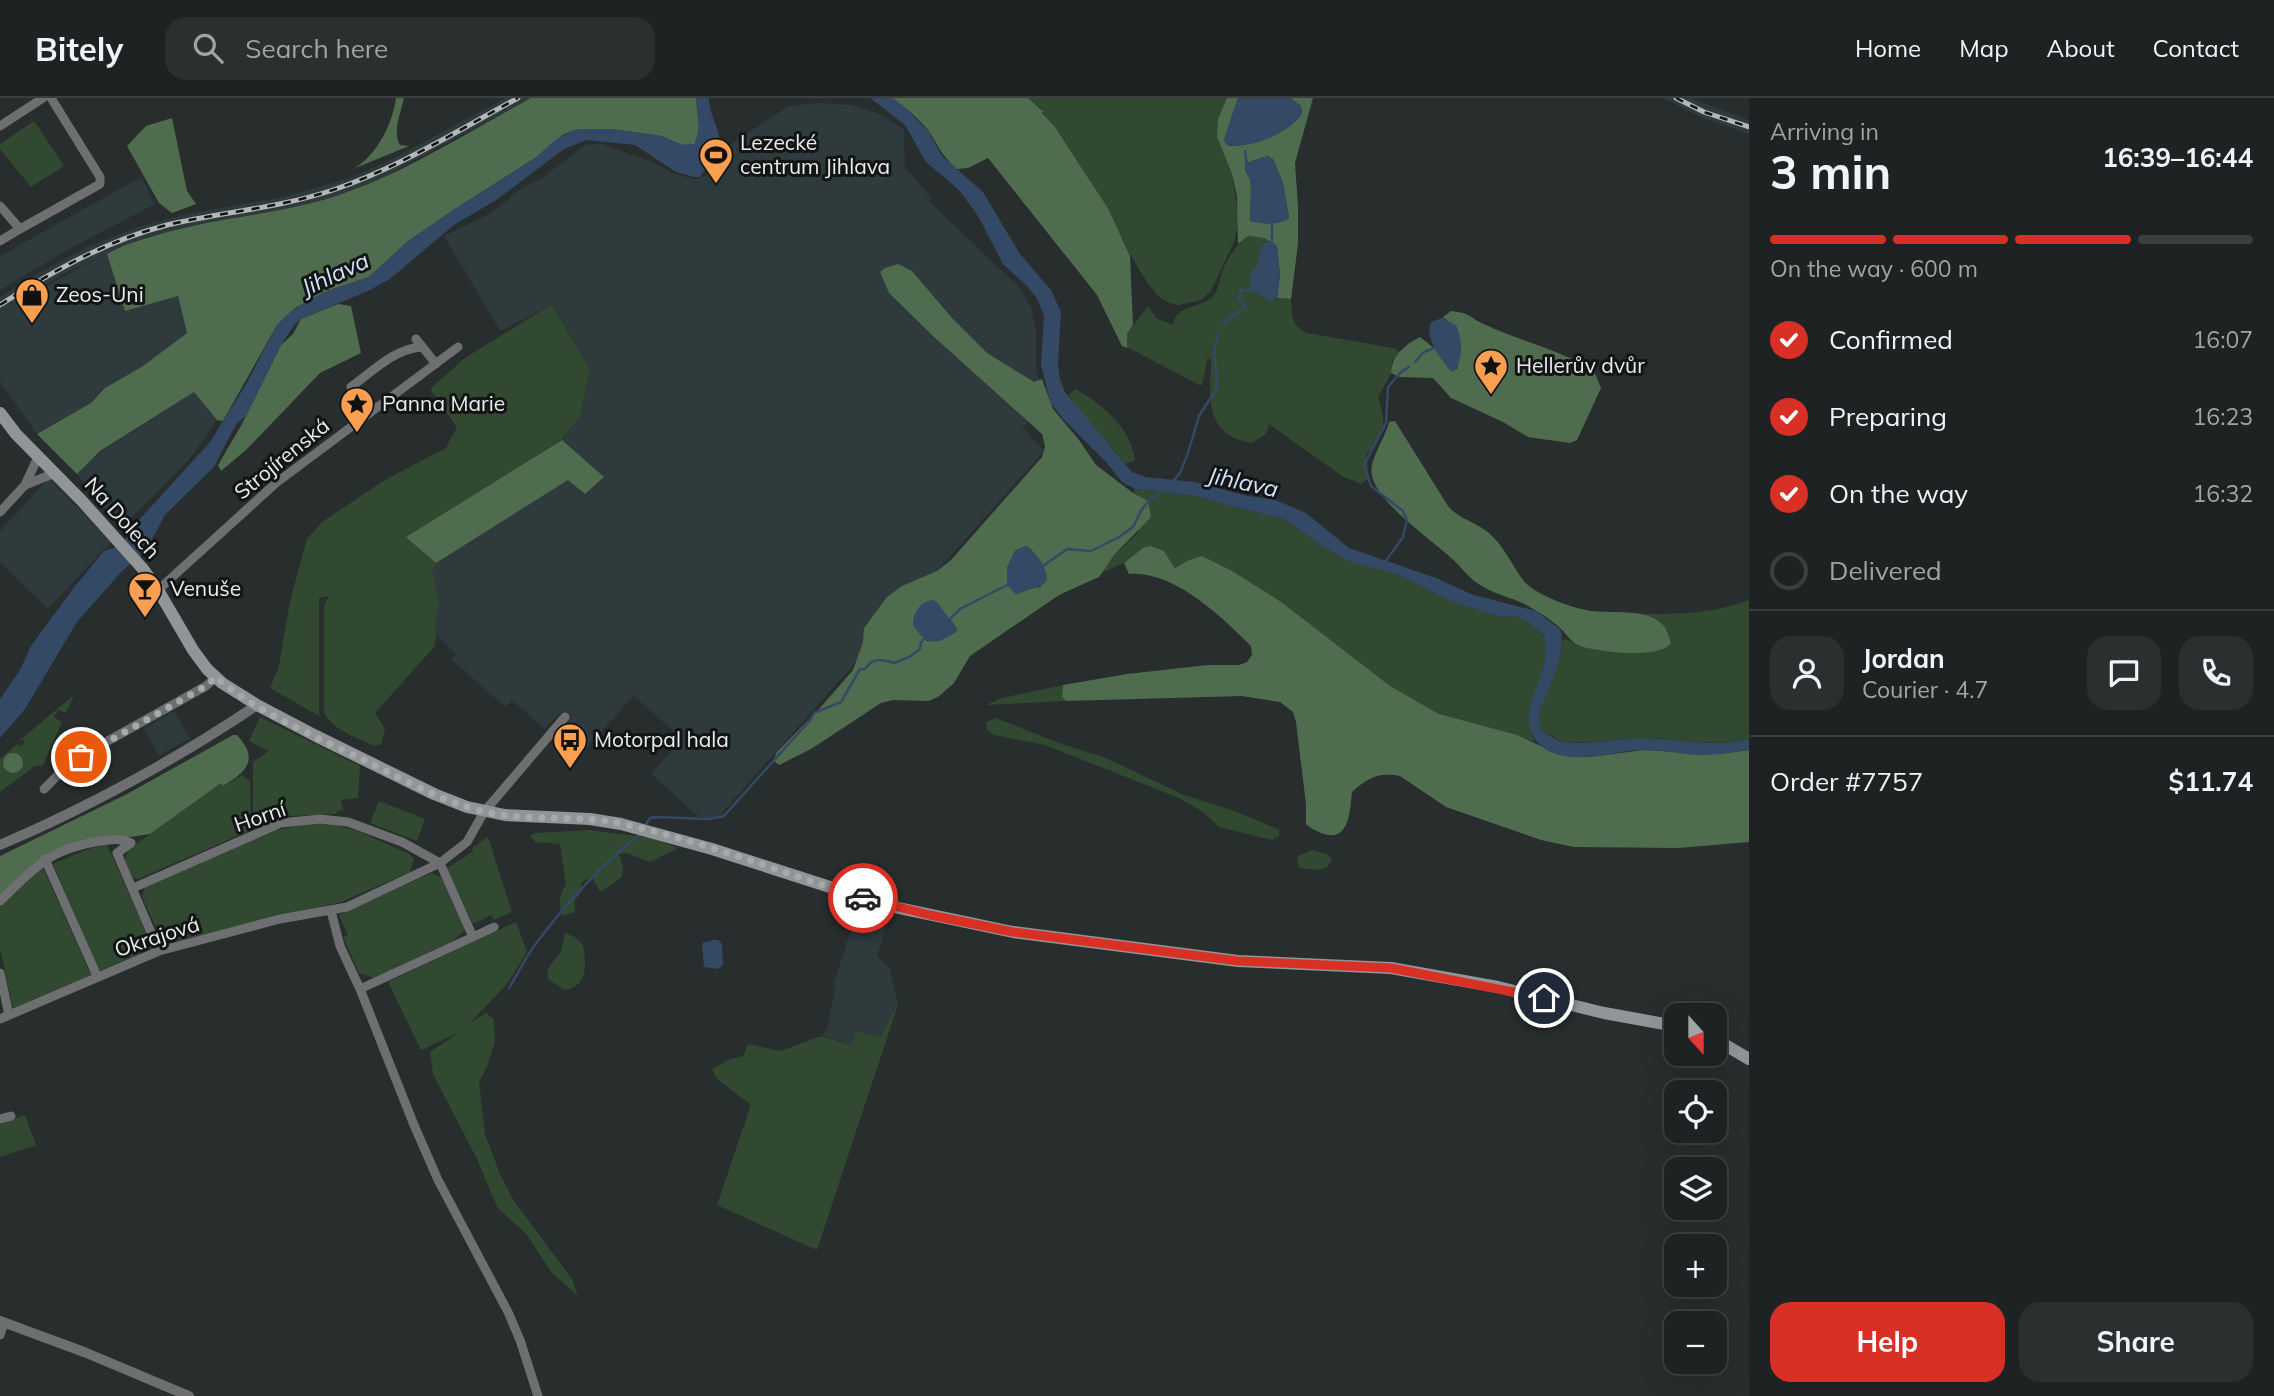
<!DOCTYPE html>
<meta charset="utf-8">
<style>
:root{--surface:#1e2222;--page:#2b2f2f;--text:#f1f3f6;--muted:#a1a4a5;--line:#3c3f40;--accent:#d93025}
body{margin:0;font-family:Mulish,sans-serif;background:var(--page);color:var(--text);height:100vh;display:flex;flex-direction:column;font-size:26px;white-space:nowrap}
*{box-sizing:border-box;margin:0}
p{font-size:23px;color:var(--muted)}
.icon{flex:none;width:38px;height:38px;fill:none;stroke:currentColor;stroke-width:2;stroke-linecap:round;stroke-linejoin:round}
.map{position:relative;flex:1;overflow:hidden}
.details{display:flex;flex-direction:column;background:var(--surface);width:525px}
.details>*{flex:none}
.needle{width:46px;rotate:159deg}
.fabs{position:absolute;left:1664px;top:905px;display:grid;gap:14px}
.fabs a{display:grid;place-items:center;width:63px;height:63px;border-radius:14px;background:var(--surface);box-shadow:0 7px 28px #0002,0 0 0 2px var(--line);font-size:35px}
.pin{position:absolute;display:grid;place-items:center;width:60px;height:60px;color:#fff;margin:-30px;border:4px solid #fff;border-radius:50%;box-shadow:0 2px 7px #0007}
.courier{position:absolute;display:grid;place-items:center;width:70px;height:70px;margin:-35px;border:5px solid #d93025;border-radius:50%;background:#fff;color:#222;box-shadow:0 2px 9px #0007}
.headline em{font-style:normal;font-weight:700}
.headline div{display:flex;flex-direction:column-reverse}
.headline{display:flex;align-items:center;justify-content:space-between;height:119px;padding:0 21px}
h1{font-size:46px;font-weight:700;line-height:52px}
.bar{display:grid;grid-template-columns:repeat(4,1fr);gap:10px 7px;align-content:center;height:84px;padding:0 21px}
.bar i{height:9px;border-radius:5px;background:var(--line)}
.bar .current{background:var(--accent)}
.bar p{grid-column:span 4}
.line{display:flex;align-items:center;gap:18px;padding:0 21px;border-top:2px solid var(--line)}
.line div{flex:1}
.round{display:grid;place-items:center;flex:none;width:74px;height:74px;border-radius:21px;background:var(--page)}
ol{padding:0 21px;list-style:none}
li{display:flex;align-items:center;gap:21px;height:77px}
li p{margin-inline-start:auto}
li .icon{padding:7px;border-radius:50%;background:var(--accent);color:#fff;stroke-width:4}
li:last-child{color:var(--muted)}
li i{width:38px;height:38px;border:4px solid var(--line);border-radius:50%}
.cta{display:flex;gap:14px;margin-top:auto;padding:14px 21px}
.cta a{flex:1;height:80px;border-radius:21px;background:var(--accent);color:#fff;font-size:28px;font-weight:700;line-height:80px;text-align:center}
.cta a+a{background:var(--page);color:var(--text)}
header{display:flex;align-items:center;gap:42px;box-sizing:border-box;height:98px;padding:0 35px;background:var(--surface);border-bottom:2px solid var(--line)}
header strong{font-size:33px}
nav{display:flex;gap:38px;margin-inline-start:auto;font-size:24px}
.search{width:490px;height:63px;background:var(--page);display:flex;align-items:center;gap:18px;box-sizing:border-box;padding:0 24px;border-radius:21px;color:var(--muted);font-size:26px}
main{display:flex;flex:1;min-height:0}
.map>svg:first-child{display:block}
</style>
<header>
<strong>Bitely</strong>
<div class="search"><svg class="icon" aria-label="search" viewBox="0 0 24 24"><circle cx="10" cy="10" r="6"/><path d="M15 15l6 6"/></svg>Search here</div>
<nav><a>Home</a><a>Map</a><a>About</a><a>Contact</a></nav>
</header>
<main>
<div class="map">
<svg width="1749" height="1298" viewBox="0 0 1749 1298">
<rect width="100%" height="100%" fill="#282d2d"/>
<!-- built -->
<path fill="#2e3a3b" d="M505 0H531L376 83 334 99 290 111 190 128 141 141 71 172 1 214 82 168 107 156 125 213 178 198 187 235 143 268 105 290 91 305 37 336 0 284V199L42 173 87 149 138 129 187 116 288 98 352 79 394 60Z
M1663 0H1690L1749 22V36L1702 20Z
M819 5 853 7 880 16 904 31 905 71 908 72 931 99 929 103 1020 190 1031 209 1036 234V269L1046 309 1023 329 1044 353 719 718 700 720 651 676 682 641 634 598 587 649 562 628 568 622 560 615 544 631 512 602 505 609 451 561 456 556 437 537 434 520 440 509 431 471 436 465 568 382 603 379 562 342 580 319 590 271 553 206 500 233 444 138 490 116 523 89 542 80 585 47 599 45 653 64 673 75 693 81 700 80 707 77 706 73 723 51 789 8Z
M141 79 155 106 71 150 0 192V158Z
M194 294 217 322 189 362 125 426 111 418 77 376 100 354Z
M49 380 111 444 48 511 0 465V433Z
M174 613 190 640 159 658 144 630Z
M854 823 886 829 877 858 890 871 898 906 880 941 851 947 822 937 830 925 828 923 836 888 833 887Z"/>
<!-- green -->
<path fill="#324931" d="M1028 0H1227L1218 21 1217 39 1232 76 1239 123 1234 144 1211 193 1201 202 1179 207 1169 205 1158 198 1147 184 1128 153 1109 112 1055 29 1040 13 1042 11Z
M34 23 64 68 31 89 0 51V46Z
M1247 138 1264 140 1270 144 1264 145 1257 169 1275 202 1277 200 1291 201C1292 218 1291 227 1307 235L1393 250 1400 254 1392 264 1391 275 1378 300C1387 326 1385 337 1366 357L1369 380 1361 386 1342 378 1269 326 1266 336 1251 345C1204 336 1210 302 1211 263L1208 259 1202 287H1199L1127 249V236L1148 208 1156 220 1173 227C1174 206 1204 211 1215 196 1220 188 1220 177 1224 169 1229 158 1238 146 1247 138Z
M552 206 590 271 580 319 561 342 407 439 436 465 432 472 440 509C432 525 438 532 435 548L375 615 385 631 381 646 375 648C357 640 334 633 324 615V507L329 498 319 500V618L270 590 279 568 290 503 307 441 322 424 383 383 446 350 457 329 430 291 465 260Z
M1075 291C1103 307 1130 328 1135 362L1126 366 1074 306 1069 297Z
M1135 391 1196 398 1226 407 1284 421 1322 448 1350 464 1397 476 1450 503 1500 519 1514 518 1529 524 1538 530 1546 542V558L1539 587 1529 612 1531 635 1535 644 1439 616 1390 588 1339 550 1187 463 1175 470 1164 453 1143 450 1124 465 1101 475 1114 457 1137 436 1148 403 1133 396Z
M1749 502V641C1715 650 1680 640 1645 640 1619 641 1594 645 1568 644L1561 643 1541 632 1539 614 1561 556 1563 541C1571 542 1576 547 1584 549 1602 553 1658 560 1671 546L1669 536 1634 516 1626 515C1667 517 1711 517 1749 502Z
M1063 587 1062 599 1066 603 986 607 1002 600Z
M74 597 66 615 58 612 54 619 62 624 43 667 35 668 0 694V661L17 646 19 648 24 646V642L19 643Z
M260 619 360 668 358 700 341 702 343 712 337 713 336 716 289 718 253 731V664L269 653 249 643Z
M996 620 1056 644 1106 660 1184 697 1235 713 1279 732V738L1272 742 1219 729 1203 714 1179 700 1045 647 994 637 987 632 986 624Z
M242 677 250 683 251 732 138 781 133 780 125 761 128 752 221 684 224 688Z
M379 703 425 721 417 743 370 725Z
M328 725 358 733 409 756 414 761 410 774 341 804 168 845 162 843 142 799 145 789 277 732 302 727Z
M589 732 653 740 678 750 650 764 627 755 619 756 623 770 622 779 602 793 599 792 593 780 586 781 581 786 583 792 574 803 575 814 563 818C558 807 559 797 566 786L560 746 535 744 530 738 535 735Z
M488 739 512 814 494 822 491 817 473 826 447 770 473 754 472 750Z
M106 744 153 850 99 873 53 766Z
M1312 752 1329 757 1332 762 1327 769 1318 772 1299 770 1297 765 1298 758Z
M42 767 91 877 13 910 0 850V806Z
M431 775 441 779 465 832 453 843 374 880 359 875 343 839 348 837 339 817Z
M516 824 527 854 507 886 470 925 486 915 494 921 495 943 487 969 479 984 485 1036 500 1076 514 1103 572 1181 578 1198 552 1175 527 1137 497 1109 478 1063 433 976 430 954 460 934 421 952 388 884Z
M565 835 575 839 583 847C586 865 589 888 565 892L548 881 547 872 561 853Z
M898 906 817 1152 717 1107 751 1007 717 981 712 971 728 962 743 958 748 946 781 953 821 938 851 947 856 933 880 940Z
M25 1017 36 1047 0 1059V1026Z"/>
<!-- forest -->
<path fill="#506c4f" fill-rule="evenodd" d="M396 0H404C401 14 392 34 400 47L409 48 353 71C376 59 393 25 396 0Z
M531 0H696L699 30 695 46 682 47 661 38 612 31H579L564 36 535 60 455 111 407 144 369 179 327 193 295 210 277 227 223 323 217 322 194 294 100 353 77 376 37 336 91 305 105 290 143 268 187 235 178 198 125 213 107 156C123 147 140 142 157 137 214 120 273 117 330 100 401 78 466 35 531 0Z
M892 0H1028L1044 14H1041L1055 29 1109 112 1130 158 1133 227 1127 236V250L1122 248 1097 197 988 60 968 70 957 71C942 58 940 51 930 35 920 21 906 10 892 0Z
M1227 0H1238L1224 42 1230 48C1255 47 1286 37 1302 16L1301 8 1290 0H1313L1295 65 1298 109V146L1291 201 1277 200 1280 177 1277 148 1264 140 1248 138 1238 146 1237 98 1232 76 1217 39 1218 21ZM1268 58 1273 61 1283 85 1289 120C1278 128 1263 125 1250 123 1250 115 1252 87 1250 81 1247 74 1244 74 1246 65Z
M172 20 187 93 196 106 172 115 159 105 127 48 146 28Z
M898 166 912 173 952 220 987 255 1034 284 1042 281 1053 311 1079 342 1096 367 1133 395 1148 403 1151 419 1114 457 1099 479 1059 497 970 558 954 585 938 599 928 603 893 602 881 605 811 651 779 667 774 663 776 655 820 610 853 572 863 544 864 530 887 499 902 488 937 473 951 462 1042 359 1045 348 1042 336 933 238 889 195 880 174 885 170ZM1026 448 1032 452 1041 489 1029 490 1020 495 1007 487V470L1015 453ZM950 521 957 531 939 543H927L924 540Z
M338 206 351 208 361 255 320 275 247 351 221 373 218 367 242 326 281 247 293 236 301 221Z
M1451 213C1472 215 1469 220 1486 227 1522 244 1561 252 1594 273L1601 290 1577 342 1570 345 1528 339 1503 324 1451 300 1433 280 1399 279 1391 275C1392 258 1404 247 1420 239L1434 250 1451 273 1457 271 1461 252 1446 221 1442 220Z
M1395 323 1448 408C1459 421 1476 424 1489 435 1504 448 1512 467 1523 482 1533 496 1570 509 1586 512 1616 518 1665 504 1671 546 1657 561 1602 554 1583 549 1570 545 1568 537 1559 529 1551 522 1542 516 1533 511 1517 500 1497 498 1480 487 1468 480 1460 467 1449 458 1429 440 1378 405 1372 378 1368 363 1385 341 1389 324Z
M562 342 604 379 585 396 568 382 436 465 406 439Z
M1150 448 1164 453 1175 470 1187 463 1202 458 1232 473 1281 504 1390 588 1439 616 1517 637 1560 657 1589 659 1644 652 1720 656 1749 652V744L1679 750 1574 749 1541 742 1446 709 1400 678C1378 674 1368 680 1352 694 1350 714 1349 746 1321 735 1315 732 1311 731 1306 726V706L1296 624 1293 614 1280 604 1242 598 1066 603 1062 599 1063 587 1127 576 1208 567H1239L1247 564 1252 557 1251 548C1221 518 1173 472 1129 476L1124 465 1143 450Z
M233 637H237C260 662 246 674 223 688L221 685 150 736 67 749 0 798V758L127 696Z
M3 665a10 10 0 1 1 20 0a10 10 0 1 1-20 0Z"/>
<!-- water -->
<path fill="#344965" d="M696 0H709C708 18 726 38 718 56 714 64 704 71 700 79H694L676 74 635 47 586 42 564 51 495 103 455 126 390 181 368 193 301 221 294 227 281 247 246 318 236 326 214 369 165 417 145 454 122 473 77 524 25 611 0 640V601L20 572 31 548 72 492 104 453 117 449 124 443 139 422 210 344 245 288 277 227 295 210 327 193 369 179 407 144 455 111 535 60 555 42 572 33 579 31H612L661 38 682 47 695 46 699 30Z
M870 0H892L908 12 929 34 942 58 983 94 1020 156 1051 192 1061 214 1058 267 1060 281 1065 294 1132 374 1146 379 1195 384 1248 398 1273 401 1306 415 1349 450 1436 480 1471 496 1536 513 1561 532C1566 560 1549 588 1539 614L1541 632C1549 637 1556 643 1565 644 1592 647 1620 640 1646 640 1680 641 1716 650 1749 641V652C1731 654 1714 658 1695 657 1678 655 1660 652 1642 652 1614 653 1584 665 1556 656 1542 652 1531 641 1529 626 1525 600 1553 570 1544 537L1529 524 1514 518 1500 519 1450 503 1397 476 1350 464 1322 448 1284 421 1226 407 1196 398 1135 391 1122 384 1107 365 1064 322 1050 304 1041 266 1044 218 1037 201 1027 188 1003 166 978 118 959 92 926 64 905 27Z
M1238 0H1290L1301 8 1302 16C1286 37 1251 51 1226 47L1224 42Z
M1268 58 1273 61 1283 85 1289 120C1279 128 1262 126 1250 123L1251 84 1245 70 1246 65Z
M1270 144 1277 148 1280 177 1277 200 1271 203 1251 192V174L1257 169 1261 150 1264 145Z
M1442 220 1456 227C1463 241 1463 261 1454 274L1451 273C1441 261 1424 240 1431 224Z
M1026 448C1037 455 1048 471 1047 483 1043 489 1025 492 1016 497L1007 487V470L1015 453Z
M933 502 937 504 957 531 956 534C936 547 927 549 913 527 913 515 920 503 933 502Z
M713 842H718L722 846 723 867 718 871 704 869 702 845Z"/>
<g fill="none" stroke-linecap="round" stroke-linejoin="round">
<!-- stream -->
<path stroke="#344965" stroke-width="2.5" d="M1245 53 1247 67
M1272 145V124
M1223 226 1245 208 1239 200 1241 192H1251L1252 190
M1415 264 1424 254 1434 250
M1174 382 1180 375 1188 355 1199 318 1217 290 1214 251 1219 236
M1385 464 1403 439 1407 422 1403 413 1371 388 1364 367 1386 325 1388 289 1401 274 1409 269
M1043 468 1067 451 1091 453 1119 439 1133 429 1141 413 1149 402 1162 393
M949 522 960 511 1009 486
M646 726 650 720 657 719 708 721 724 718 811 621 814 615 841 604 860 571H865C873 559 881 561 894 565L911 558 920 551 921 544 926 538
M509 890C518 876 525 860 535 847 566 805 600 768 640 736"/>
<!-- minor -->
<path stroke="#6d6f70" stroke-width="9" d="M0 28 43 0
M0 108 20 131 100 86V79L51 0
M0 143 20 131
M416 241 436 266
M351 289C373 273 393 252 420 249
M25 387 55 375
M0 414 25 387 38 359
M158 492 276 385 458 249
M44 691 68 667 81 658 206 588 216 579
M131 745 117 755 159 853
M45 761 97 878
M133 790 281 725 320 721 348 724 402 744 440 765 473 839 360 891 340 848 331 813
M0 803C34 771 46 753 94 744 108 742 119 739 131 745
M473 839 494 829
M0 875 9 917
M360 891 414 1027 438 1082 508 1214 520 1242 538 1298
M0 921 159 853 280 821 347 809 440 765 467 744 484 714 565 619
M0 1021 11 1018
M0 1237 4 1225"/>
<!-- tertiary -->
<path stroke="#6d6f70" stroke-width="10" d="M0 747C87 710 179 660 257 607
M0 1223 84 1254 189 1298"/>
<!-- secondary -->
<path stroke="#929597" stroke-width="12" d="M0 315 16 336 82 403 143 471 158 492 193 552 207 571 222 585 257 607 316 638 434 696 467 709 505 717 590 721 621 726 712 751 889 808 1013 834 1238 863 1391 870 1498 889 1604 915 1676 928
M1715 941 1749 961"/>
<!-- rail casing -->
<g stroke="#b4b7b8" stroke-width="5">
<path id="rail" d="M1676 0 1704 14 1749 29
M0 207C53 173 106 143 167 127 222 114 279 110 333 92 398 70 457 33 518 0"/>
</g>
<!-- rail -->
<use href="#rail" stroke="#131515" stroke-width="2.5" stroke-dasharray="8" stroke-linecap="butt"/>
</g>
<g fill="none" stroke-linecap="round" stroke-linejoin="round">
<!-- done -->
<path stroke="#a6aaaa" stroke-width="7" stroke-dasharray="0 12.6" d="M81 659 206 588 216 579C253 612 318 640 364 662 403 681 443 705 486 714 531 724 578 716 624 726 705 744 783 775 863 800"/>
<!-- route -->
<path stroke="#d93025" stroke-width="9" d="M863 800 930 817 1013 834 1238 863 1391 870 1544 900"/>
</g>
<!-- icons -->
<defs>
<g id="stadium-pin" transform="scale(1.75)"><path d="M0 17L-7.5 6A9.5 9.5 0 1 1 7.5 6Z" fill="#fa9f4f" stroke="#131515"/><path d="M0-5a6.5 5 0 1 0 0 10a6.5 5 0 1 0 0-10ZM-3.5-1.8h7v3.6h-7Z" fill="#111"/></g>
<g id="shop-pin" transform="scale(1.75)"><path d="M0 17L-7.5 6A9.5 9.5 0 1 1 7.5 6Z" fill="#fa9f4f" stroke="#131515"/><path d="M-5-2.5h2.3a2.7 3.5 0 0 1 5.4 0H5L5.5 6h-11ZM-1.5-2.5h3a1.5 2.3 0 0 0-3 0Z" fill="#111"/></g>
<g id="sight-pin" transform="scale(1.75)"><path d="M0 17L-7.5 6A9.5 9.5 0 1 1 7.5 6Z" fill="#fa9f4f" stroke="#131515"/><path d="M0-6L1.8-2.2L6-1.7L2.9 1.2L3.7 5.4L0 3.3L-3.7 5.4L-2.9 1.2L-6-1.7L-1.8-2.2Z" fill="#111"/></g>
<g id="bar-pin" transform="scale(1.75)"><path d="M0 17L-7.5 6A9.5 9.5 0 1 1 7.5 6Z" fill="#fa9f4f" stroke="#131515"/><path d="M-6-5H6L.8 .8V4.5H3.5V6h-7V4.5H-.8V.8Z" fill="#111"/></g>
<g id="bus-pin" transform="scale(1.75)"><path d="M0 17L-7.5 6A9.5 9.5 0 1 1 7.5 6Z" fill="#fa9f4f" stroke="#131515"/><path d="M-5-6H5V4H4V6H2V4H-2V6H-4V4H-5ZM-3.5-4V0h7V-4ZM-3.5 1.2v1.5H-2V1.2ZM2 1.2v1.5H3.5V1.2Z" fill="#111"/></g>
</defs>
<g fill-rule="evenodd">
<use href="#stadium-pin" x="716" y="57"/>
<use href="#shop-pin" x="32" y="197"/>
<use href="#sight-pin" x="1491" y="268"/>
<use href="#sight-pin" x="357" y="306"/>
<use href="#bar-pin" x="145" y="491"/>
<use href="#bus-pin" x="570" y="642"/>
</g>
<g text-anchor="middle" stroke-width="6" stroke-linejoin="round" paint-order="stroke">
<!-- poi labels -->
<g font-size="21" fill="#eaedee" stroke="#131515" text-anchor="start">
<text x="740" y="52">Lezecké<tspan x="740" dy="24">centrum Jihlava</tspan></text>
<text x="56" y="204">Zeos-Uni</text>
<text x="1516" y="275">Hellerův dvůr</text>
<text x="382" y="313">Panna Marie</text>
<text x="170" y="498">Venuše</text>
<text x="594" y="649">Motorpal hala</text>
</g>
<!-- street labels -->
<g font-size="21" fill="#eaedee" stroke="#131515">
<text transform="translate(282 361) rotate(-39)" y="7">Strojírenská</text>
<text transform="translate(122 420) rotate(48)" y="7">Na Dolech</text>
<text transform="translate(260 719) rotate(-19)" y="7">Horní</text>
<text transform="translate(157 839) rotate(-18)" y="7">Okrajová</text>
</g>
<!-- water labels -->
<g font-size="23" font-style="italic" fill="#d4e3f9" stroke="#131515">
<text transform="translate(335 176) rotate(-25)" y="8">Jihlava</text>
<text transform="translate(1243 384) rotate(12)" y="8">Jihlava</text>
</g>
</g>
</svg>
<div class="fabs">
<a><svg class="needle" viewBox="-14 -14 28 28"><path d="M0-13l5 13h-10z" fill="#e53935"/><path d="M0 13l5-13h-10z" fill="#a1a4a5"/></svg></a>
<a><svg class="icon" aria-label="locate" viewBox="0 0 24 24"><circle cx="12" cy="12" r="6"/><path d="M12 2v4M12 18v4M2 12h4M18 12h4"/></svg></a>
<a><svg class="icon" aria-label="layers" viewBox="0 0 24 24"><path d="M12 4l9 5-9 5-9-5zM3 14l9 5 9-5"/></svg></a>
<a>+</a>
<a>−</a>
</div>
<div class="pin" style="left:81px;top:659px;background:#ea580c"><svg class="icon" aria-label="bag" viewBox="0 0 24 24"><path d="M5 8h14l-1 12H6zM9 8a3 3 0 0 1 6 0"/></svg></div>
<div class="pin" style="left:1544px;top:900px;background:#1f2937"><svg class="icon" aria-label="home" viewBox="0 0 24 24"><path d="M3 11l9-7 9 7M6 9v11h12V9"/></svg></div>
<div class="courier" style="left:863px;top:800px"><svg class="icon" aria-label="car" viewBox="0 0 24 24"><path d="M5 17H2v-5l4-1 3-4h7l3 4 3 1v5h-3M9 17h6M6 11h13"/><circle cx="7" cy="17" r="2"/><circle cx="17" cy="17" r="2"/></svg></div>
</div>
<section class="details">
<div class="headline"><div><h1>3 min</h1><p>Arriving in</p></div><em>16:39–16:44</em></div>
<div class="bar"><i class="current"></i><i class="current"></i><i class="current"></i><i></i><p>On the way · 600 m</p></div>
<ol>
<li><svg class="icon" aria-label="check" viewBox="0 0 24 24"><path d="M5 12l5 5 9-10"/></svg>Confirmed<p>16:07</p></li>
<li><svg class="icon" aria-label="check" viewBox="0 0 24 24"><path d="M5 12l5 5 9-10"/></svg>Preparing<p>16:23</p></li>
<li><svg class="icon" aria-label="check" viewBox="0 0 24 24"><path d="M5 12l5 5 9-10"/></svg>On the way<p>16:32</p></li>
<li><i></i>Delivered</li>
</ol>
<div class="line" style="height:126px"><a class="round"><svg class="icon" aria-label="person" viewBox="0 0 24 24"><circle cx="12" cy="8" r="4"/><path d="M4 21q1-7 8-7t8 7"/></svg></a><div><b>Jordan</b><p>Courier · 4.7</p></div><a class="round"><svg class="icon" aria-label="chat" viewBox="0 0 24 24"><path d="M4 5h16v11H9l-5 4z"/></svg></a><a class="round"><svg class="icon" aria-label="phone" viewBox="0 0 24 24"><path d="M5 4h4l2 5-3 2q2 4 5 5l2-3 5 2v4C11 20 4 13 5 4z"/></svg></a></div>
<div class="line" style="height:91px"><div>Order #7757</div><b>$11.74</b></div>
<div class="cta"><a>Help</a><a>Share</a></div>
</section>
</main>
